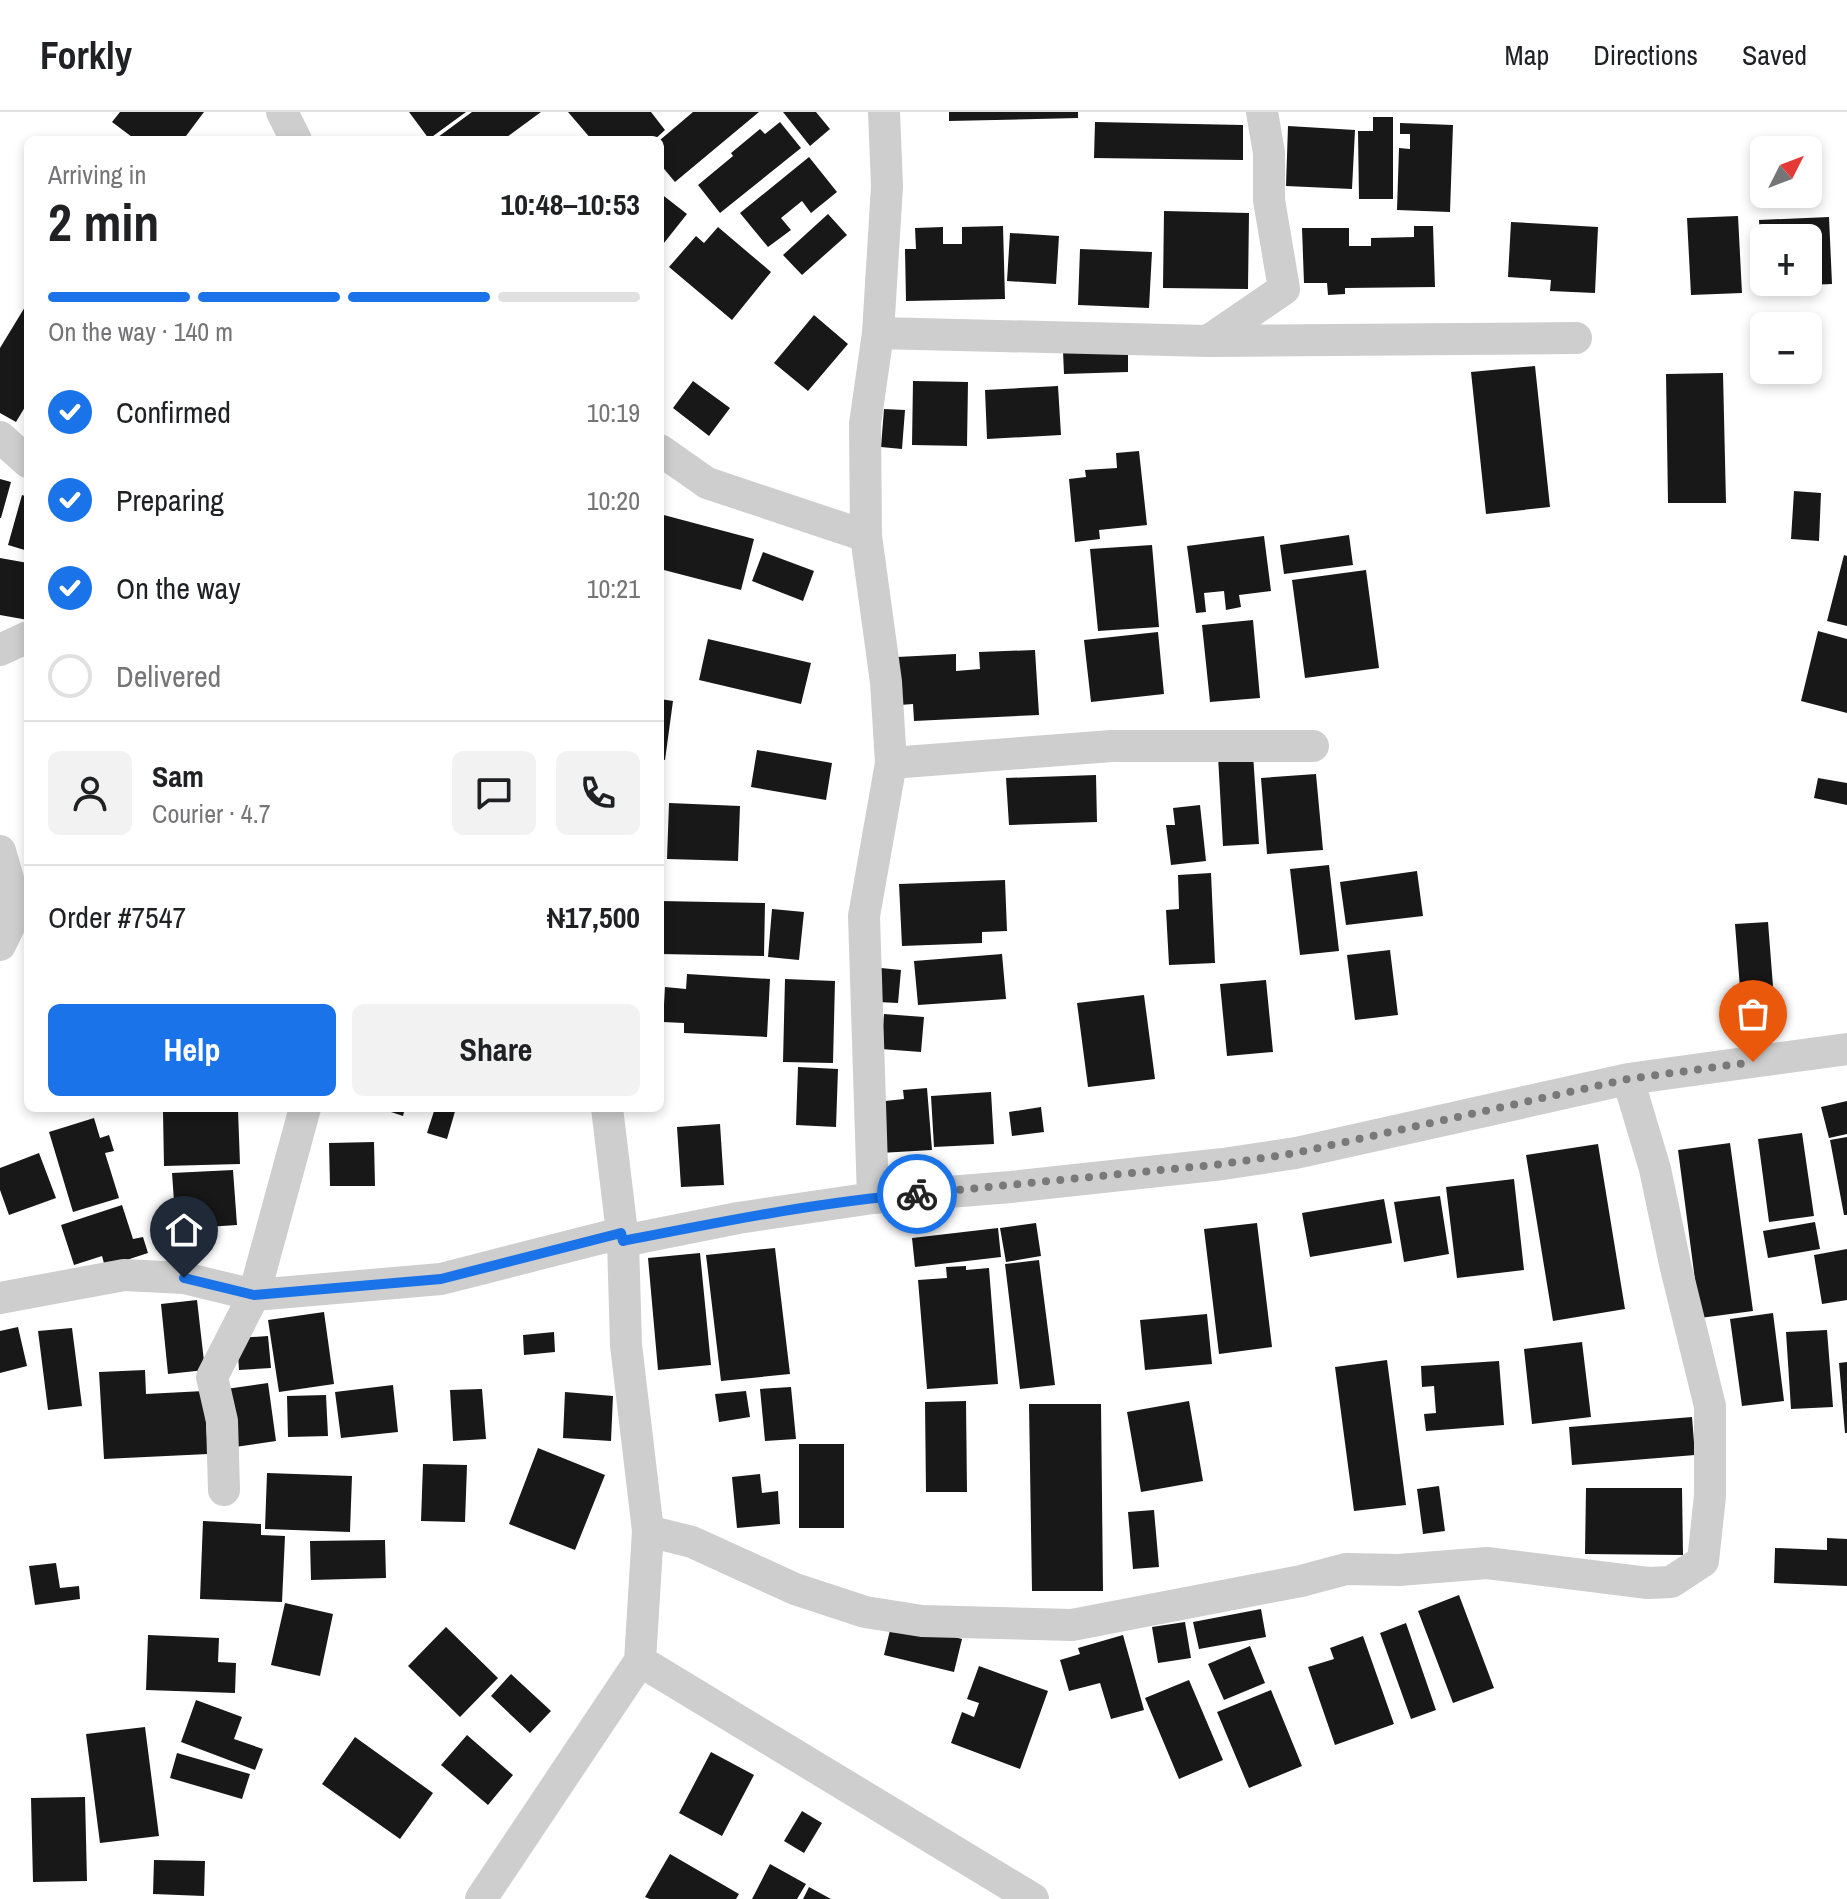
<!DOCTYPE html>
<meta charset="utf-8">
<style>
:root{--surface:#fff;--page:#f2f2f2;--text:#202124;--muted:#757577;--line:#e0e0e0;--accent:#1a73e8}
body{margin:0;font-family:"Archivo Narrow",sans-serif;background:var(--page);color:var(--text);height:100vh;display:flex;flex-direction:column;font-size:30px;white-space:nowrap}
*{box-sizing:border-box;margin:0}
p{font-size:26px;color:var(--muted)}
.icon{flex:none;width:44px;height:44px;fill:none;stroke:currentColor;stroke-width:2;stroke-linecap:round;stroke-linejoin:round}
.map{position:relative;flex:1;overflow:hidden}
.sheet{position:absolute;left:24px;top:24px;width:640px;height:976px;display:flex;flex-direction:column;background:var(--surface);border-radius:12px;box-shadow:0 4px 12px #0003}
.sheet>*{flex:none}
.needle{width:52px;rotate:48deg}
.controls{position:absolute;left:1750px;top:24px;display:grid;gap:16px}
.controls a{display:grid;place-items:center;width:72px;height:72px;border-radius:12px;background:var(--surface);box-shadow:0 4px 12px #0003;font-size:40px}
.pin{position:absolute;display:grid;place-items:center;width:68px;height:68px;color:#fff;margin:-82px -34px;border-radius:50% 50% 50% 0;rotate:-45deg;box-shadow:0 0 8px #0007}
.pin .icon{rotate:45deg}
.courier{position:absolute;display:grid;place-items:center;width:80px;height:80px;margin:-40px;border:6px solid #1a73e8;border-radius:50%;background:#fff;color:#222;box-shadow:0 2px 10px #0007}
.summary em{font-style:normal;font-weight:700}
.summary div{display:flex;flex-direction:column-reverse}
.summary{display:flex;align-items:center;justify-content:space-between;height:136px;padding:0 24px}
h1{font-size:52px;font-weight:700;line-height:60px}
.bar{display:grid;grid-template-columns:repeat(4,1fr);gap:12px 8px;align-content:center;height:96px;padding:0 24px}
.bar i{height:10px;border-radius:6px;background:var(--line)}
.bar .active{background:var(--accent)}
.bar p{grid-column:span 4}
.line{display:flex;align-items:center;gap:20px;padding:0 24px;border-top:2px solid var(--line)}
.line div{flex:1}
.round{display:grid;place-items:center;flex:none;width:84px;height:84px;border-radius:12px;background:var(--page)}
ol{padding:0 24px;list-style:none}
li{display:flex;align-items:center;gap:24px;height:88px}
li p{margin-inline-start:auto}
li .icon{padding:8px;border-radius:50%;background:var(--accent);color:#fff;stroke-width:4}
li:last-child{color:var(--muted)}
li i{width:44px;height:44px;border:4px solid var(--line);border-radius:50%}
.button{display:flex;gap:16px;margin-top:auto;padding:16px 24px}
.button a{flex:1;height:92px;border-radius:12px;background:var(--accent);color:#fff;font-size:32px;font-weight:700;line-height:92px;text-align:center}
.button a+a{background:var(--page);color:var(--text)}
header{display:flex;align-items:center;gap:48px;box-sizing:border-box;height:112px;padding:0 40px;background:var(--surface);border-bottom:2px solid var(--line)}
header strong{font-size:38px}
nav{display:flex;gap:44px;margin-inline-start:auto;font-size:28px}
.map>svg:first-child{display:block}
</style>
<header>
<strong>Forkly</strong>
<nav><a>Map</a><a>Directions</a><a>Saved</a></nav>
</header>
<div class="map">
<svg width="1847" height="1787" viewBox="0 0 1847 1787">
<rect width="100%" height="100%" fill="#fff"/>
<!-- building -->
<path fill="#181818" d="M120 0H204L183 28H136L112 10Z
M409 0H466L429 27Z
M472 0H541L503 28H434Z
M568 0H651L665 18 654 28H592Z
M693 0H759L675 70 660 52V28Z
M783 0H816L830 17 810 34Z
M949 0H1078V6L949 9Z
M1373 5H1393V87H1359L1358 19H1373Z
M780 10 801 36 720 101 698 73 733 44 731 41 760 17 765 22Z
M1095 10 1243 13V48L1094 46Z
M1400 11 1453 13 1450 100 1397 98 1399 36 1410 37V22H1400Z
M1288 14 1355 18 1352 77 1286 74Z
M809 45 837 80 811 101 802 89 781 106 791 118 768 135 740 101Z
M660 81 687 102 660 136Z
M1164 99 1249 101 1248 177 1163 176Z
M828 102 847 123 802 163 783 143Z
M1738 104 1742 181 1691 183 1687 106Z
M1829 105 1832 172 1762 175V170H1808V126H1764V167H1762L1759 108Z
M1511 110 1598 115 1595 181 1550 179 1551 168 1508 165Z
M1003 114 1005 187 906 189 905 137H916L915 116 943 115V132H962V115Z
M1414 114H1433L1435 175 1345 176V182L1328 183 1327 171H1304L1302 116H1349V134H1371V126L1414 125Z
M718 115 771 160 732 208 669 155 696 124 704 131Z
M1010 121 1059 124 1056 172 1007 169Z
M1080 137 1152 140 1149 196 1078 193Z
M28 190V290L16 310 0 301V236Z
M814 203 848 232 808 279 774 251Z
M1128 237V260L1064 262 1063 239Z
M1535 254 1550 395 1486 402 1471 260Z
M1723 261 1726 391H1668L1666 262Z
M693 269 730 296 709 324 673 296Z
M913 269 968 270 967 334 912 333Z
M1058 274 1061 323 987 327 985 278Z
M884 297 905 298 902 337 881 335Z
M1139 339 1147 413 1099 418 1100 427 1075 430 1069 367 1086 365 1085 358 1117 356 1116 341Z
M0 367 11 370 1 406H0Z
M1794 379 1821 381 1819 429 1791 427Z
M22 383 28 385V439L8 433Z
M660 402 754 427 741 478 660 457Z
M1349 423 1353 453 1284 462 1280 433Z
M1264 424 1271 479 1239 483 1241 495 1226 498 1224 479 1204 481 1206 500 1196 501 1187 434Z
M1152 433 1159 515 1098 519 1090 437Z
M763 440 814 459 803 489 752 469Z
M1844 443 1847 444V514L1827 509Z
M0 446 28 451V508L0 503Z
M1366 458 1379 556 1305 566 1292 468Z
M1253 508 1260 586 1210 590 1202 513Z
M1818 519 1847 527V601L1801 589Z
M1158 520 1164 582 1091 590 1084 528Z
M708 527 811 551 801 592 699 568Z
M1035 538 1039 603 914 609 913 592 900 593 897 545 956 542V559L980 557 979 540Z
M660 587 673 589 665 648 660 647Z
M757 638 832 651 826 688 751 675Z
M1253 642 1259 732 1223 734 1218 644Z
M1316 662 1323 738 1267 742 1261 666Z
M1096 663 1097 710 1009 713 1006 666Z
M1818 666 1847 671V693L1814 686Z
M669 691 740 694 738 749 667 747Z
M1200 693 1206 749 1171 753 1166 713H1175L1173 696Z
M1329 753 1339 839 1300 843 1290 757Z
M1417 759 1423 804 1346 813 1340 770Z
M1211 761 1215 851 1169 853 1166 798 1179 797 1178 763Z
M1005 768 1007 819 982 820V831L902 834 899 772Z
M660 789 765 791 764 844 660 842Z
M772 797 804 800 799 848 768 845Z
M1768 810 1775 900 1742 902 1735 812Z
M1390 838 1398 903 1355 908 1347 843Z
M1002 842 1006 887 918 893 914 849Z
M881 856 901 858 898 891 878 890Z
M687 862 770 867 767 925 684 921V911L663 910 665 875 686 877Z
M785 867 835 869 833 951 783 950Z
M1266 868 1273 940 1227 944 1220 872Z
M1144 883 1155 967 1088 975 1077 891Z
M884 902 924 905 921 940 881 937Z
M798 955 838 957 836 1015 796 1013Z
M927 976 932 1038 880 1041 876 990 904 987 903 978Z
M991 980 994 1032 934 1035 931 984Z
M1847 989V1022L1829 1026 1821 995Z
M1041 995 1044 1020 1012 1024 1009 1000Z
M379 996H405L403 1004Z
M435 996H456L447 1027 427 1021Z
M238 998 240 1052 164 1054 163 1000Z
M94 1006 100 1026 109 1023 114 1039 105 1041 119 1086 73 1100 49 1020Z
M720 1012 724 1073 681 1075 677 1015Z
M1802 1021 1814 1104 1769 1110 1758 1027Z
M1847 1025V1103H1844L1830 1028Z
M374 1030 375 1074H330L329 1031Z
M1730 1031 1753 1199 1700 1206 1678 1038Z
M1598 1032 1625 1197 1553 1209 1526 1043Z
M39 1041 56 1086 9 1103 0 1078V1056Z
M233 1058 237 1113 176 1117 172 1061Z
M1514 1067 1524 1158 1457 1166 1446 1075Z
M1440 1084 1449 1142 1404 1150 1394 1090Z
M1384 1087 1392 1131 1310 1145 1302 1101Z
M122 1093 133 1127 143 1125 148 1141 105 1155 102 1144 74 1153 61 1113Z
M1815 1110 1820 1137 1768 1146 1763 1119Z
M1036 1111 1041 1144 1006 1150 1000 1116Z
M1257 1111 1272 1235 1219 1242 1204 1117Z
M998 1116 1001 1145 915 1155 912 1126Z
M775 1136 790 1262 721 1269 706 1143Z
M1847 1137V1188L1822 1192 1814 1143Z
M700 1141 711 1253 658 1258 648 1146Z
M1039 1148 1055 1273 1020 1277 1005 1152Z
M966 1154V1158L989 1156 998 1272 927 1277 918 1168 947 1166 946 1155Z
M197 1188 205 1258 168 1262 161 1192Z
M324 1200 334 1272 279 1280 268 1208Z
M1773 1201 1784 1289 1742 1294 1730 1207Z
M1207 1202 1212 1252 1145 1258 1140 1208Z
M18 1215 27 1254 0 1261V1219Z
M72 1216 82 1294 48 1298 38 1219Z
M1827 1218 1833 1295 1791 1297 1786 1220Z
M554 1220 555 1240 524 1243 523 1223Z
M268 1224 271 1256 239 1258 237 1226Z
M1582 1230 1591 1305 1532 1312 1524 1237Z
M1387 1248 1406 1393 1354 1399 1335 1255Z
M1499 1249 1504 1313 1426 1319 1424 1302 1436 1301 1434 1274 1422 1275 1421 1254Z
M1847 1250V1321H1845L1839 1251Z
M145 1258 146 1282 204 1279 208 1342 104 1347 99 1260Z
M268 1271 276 1329 235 1335 226 1277Z
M393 1273 398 1320 341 1326 335 1280Z
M791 1275 796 1327 765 1329 760 1277Z
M482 1277 486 1327 453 1329 450 1278Z
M746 1279 750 1305 719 1310 715 1282Z
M565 1280 613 1284 611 1329 563 1326Z
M326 1283 328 1324 288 1325 287 1284Z
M966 1289 967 1380H926L925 1290Z
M1189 1289 1203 1369 1141 1380 1127 1300Z
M1029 1292H1101L1103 1479H1032Z
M1692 1305 1695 1343 1572 1353 1569 1315Z
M799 1332H844V1416H799Z
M538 1336 605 1363 575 1438 509 1412Z
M423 1352 467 1353 465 1410 421 1409Z
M267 1361 352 1364 350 1420 265 1417Z
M760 1362 762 1381 778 1379 780 1412 737 1416 732 1365Z
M1439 1374 1445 1419 1423 1422 1417 1377Z
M1586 1376H1682L1683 1443 1585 1442Z
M1154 1398 1159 1455 1133 1457 1128 1400Z
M203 1409 261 1412V1423L285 1424 282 1490 200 1487Z
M1827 1426 1847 1427V1474L1774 1471 1775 1436 1827 1438Z
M385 1428 386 1466 311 1468 310 1429Z
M56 1451 60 1476 79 1474 80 1487 35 1493 29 1454Z
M1459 1483 1494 1576 1453 1591 1418 1499Z
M285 1491 333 1502 320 1564 271 1553Z
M1261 1497 1266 1525 1199 1537 1193 1510Z
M892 1510 962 1527 954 1560 884 1543Z
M1185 1510 1191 1546 1158 1551 1152 1515Z
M1406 1511 1436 1598 1411 1607 1380 1521Z
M446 1515 498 1566 460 1605 408 1554Z
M148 1523 219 1526 218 1550 236 1551 235 1581 146 1578Z
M1123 1523 1144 1598 1111 1607 1100 1571 1069 1579 1060 1548 1080 1542 1078 1536Z
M1363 1524 1394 1612 1335 1633 1308 1555 1334 1547 1330 1536Z
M1250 1534 1265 1571 1224 1588 1208 1552Z
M979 1554 1048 1579 1020 1657 951 1631 962 1600 974 1605 979 1591 967 1587Z
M511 1562 551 1599 530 1621 491 1584Z
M1189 1568 1223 1648 1179 1667 1145 1586Z
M1271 1578 1302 1654 1249 1676 1217 1600Z
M196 1588 242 1605 234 1627 263 1637 255 1658 181 1630Z
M145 1615 159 1724 100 1731 86 1622Z
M467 1623 513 1663 488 1693 441 1653Z
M355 1625 433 1681 400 1727 322 1672Z
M711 1640 754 1663 722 1724 679 1701Z
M177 1641 250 1662 242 1687 170 1666Z
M85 1685 87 1769 33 1770 31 1686Z
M802 1699 822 1711 804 1741 784 1729Z
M670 1742 739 1782 736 1787H650L645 1785Z
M154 1748 205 1749 204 1784 153 1782Z
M770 1752 806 1772 797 1787H752Z
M809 1775 831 1787H803Z"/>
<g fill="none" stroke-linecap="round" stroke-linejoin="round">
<!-- minor -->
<path stroke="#cecece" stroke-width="32" d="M282 0 296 28
M878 221 1208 229 1576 226
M1208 229 1284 177 1269 88V41L1262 0
M0 325 28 350
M660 338 707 371 866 424
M0 538 28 525
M891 651 1112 634H1313
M0 739 17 798 0 833
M873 1086 864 804 891 651 886 570 866 424 865 312 878 221 887 74 884 0
M623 1129 738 1106 873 1086 1011 1075 1223 1052 1296 1041 1628 967 1847 937
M0 1186 124 1163 184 1166 254 1183 441 1167 621 1121
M224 1378 222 1309 212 1265 254 1183 305 996
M648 1419 692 1430 795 1477 865 1500 922 1509 1072 1513 1301 1469 1346 1457 1399 1458 1487 1451 1648 1471 1671 1470 1703 1449 1710 1384V1294L1675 1152 1655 1057 1628 967
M640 1549 1033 1787
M481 1787 640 1549 648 1419 626 1233 623 1129 607 996"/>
</g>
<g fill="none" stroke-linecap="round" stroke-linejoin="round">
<!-- done -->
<path stroke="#797979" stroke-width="8" stroke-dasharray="0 14.4" d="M917 1082 1223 1052 1296 1041 1628 967 1753 950"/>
<!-- route -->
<path stroke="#1a73e8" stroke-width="10" d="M184 1166 254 1183 441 1167 621 1121 623 1129C720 1110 818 1090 917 1082"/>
</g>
</svg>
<div class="controls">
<a><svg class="needle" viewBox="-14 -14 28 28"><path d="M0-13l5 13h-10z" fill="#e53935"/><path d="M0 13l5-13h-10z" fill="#757577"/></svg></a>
<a>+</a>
<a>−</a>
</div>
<div class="pin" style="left:1753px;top:950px;background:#ea580c"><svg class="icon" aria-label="bag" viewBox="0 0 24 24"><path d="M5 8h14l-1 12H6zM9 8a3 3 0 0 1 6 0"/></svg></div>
<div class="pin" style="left:184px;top:1166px;background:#1f2937"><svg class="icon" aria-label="home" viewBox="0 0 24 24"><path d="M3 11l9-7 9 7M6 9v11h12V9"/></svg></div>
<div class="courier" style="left:917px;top:1082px"><svg class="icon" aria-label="bike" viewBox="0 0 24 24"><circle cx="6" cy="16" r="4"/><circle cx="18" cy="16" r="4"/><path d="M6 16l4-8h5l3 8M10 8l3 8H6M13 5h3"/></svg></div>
<section class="sheet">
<div class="summary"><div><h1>2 min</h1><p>Arriving in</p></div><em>10:48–10:53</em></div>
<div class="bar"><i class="active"></i><i class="active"></i><i class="active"></i><i></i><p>On the way · 140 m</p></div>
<ol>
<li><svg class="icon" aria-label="check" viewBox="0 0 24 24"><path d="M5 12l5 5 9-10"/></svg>Confirmed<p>10:19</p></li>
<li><svg class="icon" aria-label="check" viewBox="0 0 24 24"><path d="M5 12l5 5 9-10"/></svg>Preparing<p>10:20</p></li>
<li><svg class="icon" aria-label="check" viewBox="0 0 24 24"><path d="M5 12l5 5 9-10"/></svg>On the way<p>10:21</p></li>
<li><i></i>Delivered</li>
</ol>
<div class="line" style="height:144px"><a class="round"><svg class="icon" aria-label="person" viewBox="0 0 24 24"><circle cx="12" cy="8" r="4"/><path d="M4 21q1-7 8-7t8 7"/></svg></a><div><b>Sam</b><p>Courier · 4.7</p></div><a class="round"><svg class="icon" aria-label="chat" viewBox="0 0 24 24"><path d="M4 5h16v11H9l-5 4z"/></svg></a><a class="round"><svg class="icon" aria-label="phone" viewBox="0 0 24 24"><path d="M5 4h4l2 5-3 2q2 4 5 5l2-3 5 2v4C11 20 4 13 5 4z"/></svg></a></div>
<div class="line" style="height:104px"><div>Order #7547</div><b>₦17,500</b></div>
<div class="button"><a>Help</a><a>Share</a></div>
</section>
</div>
